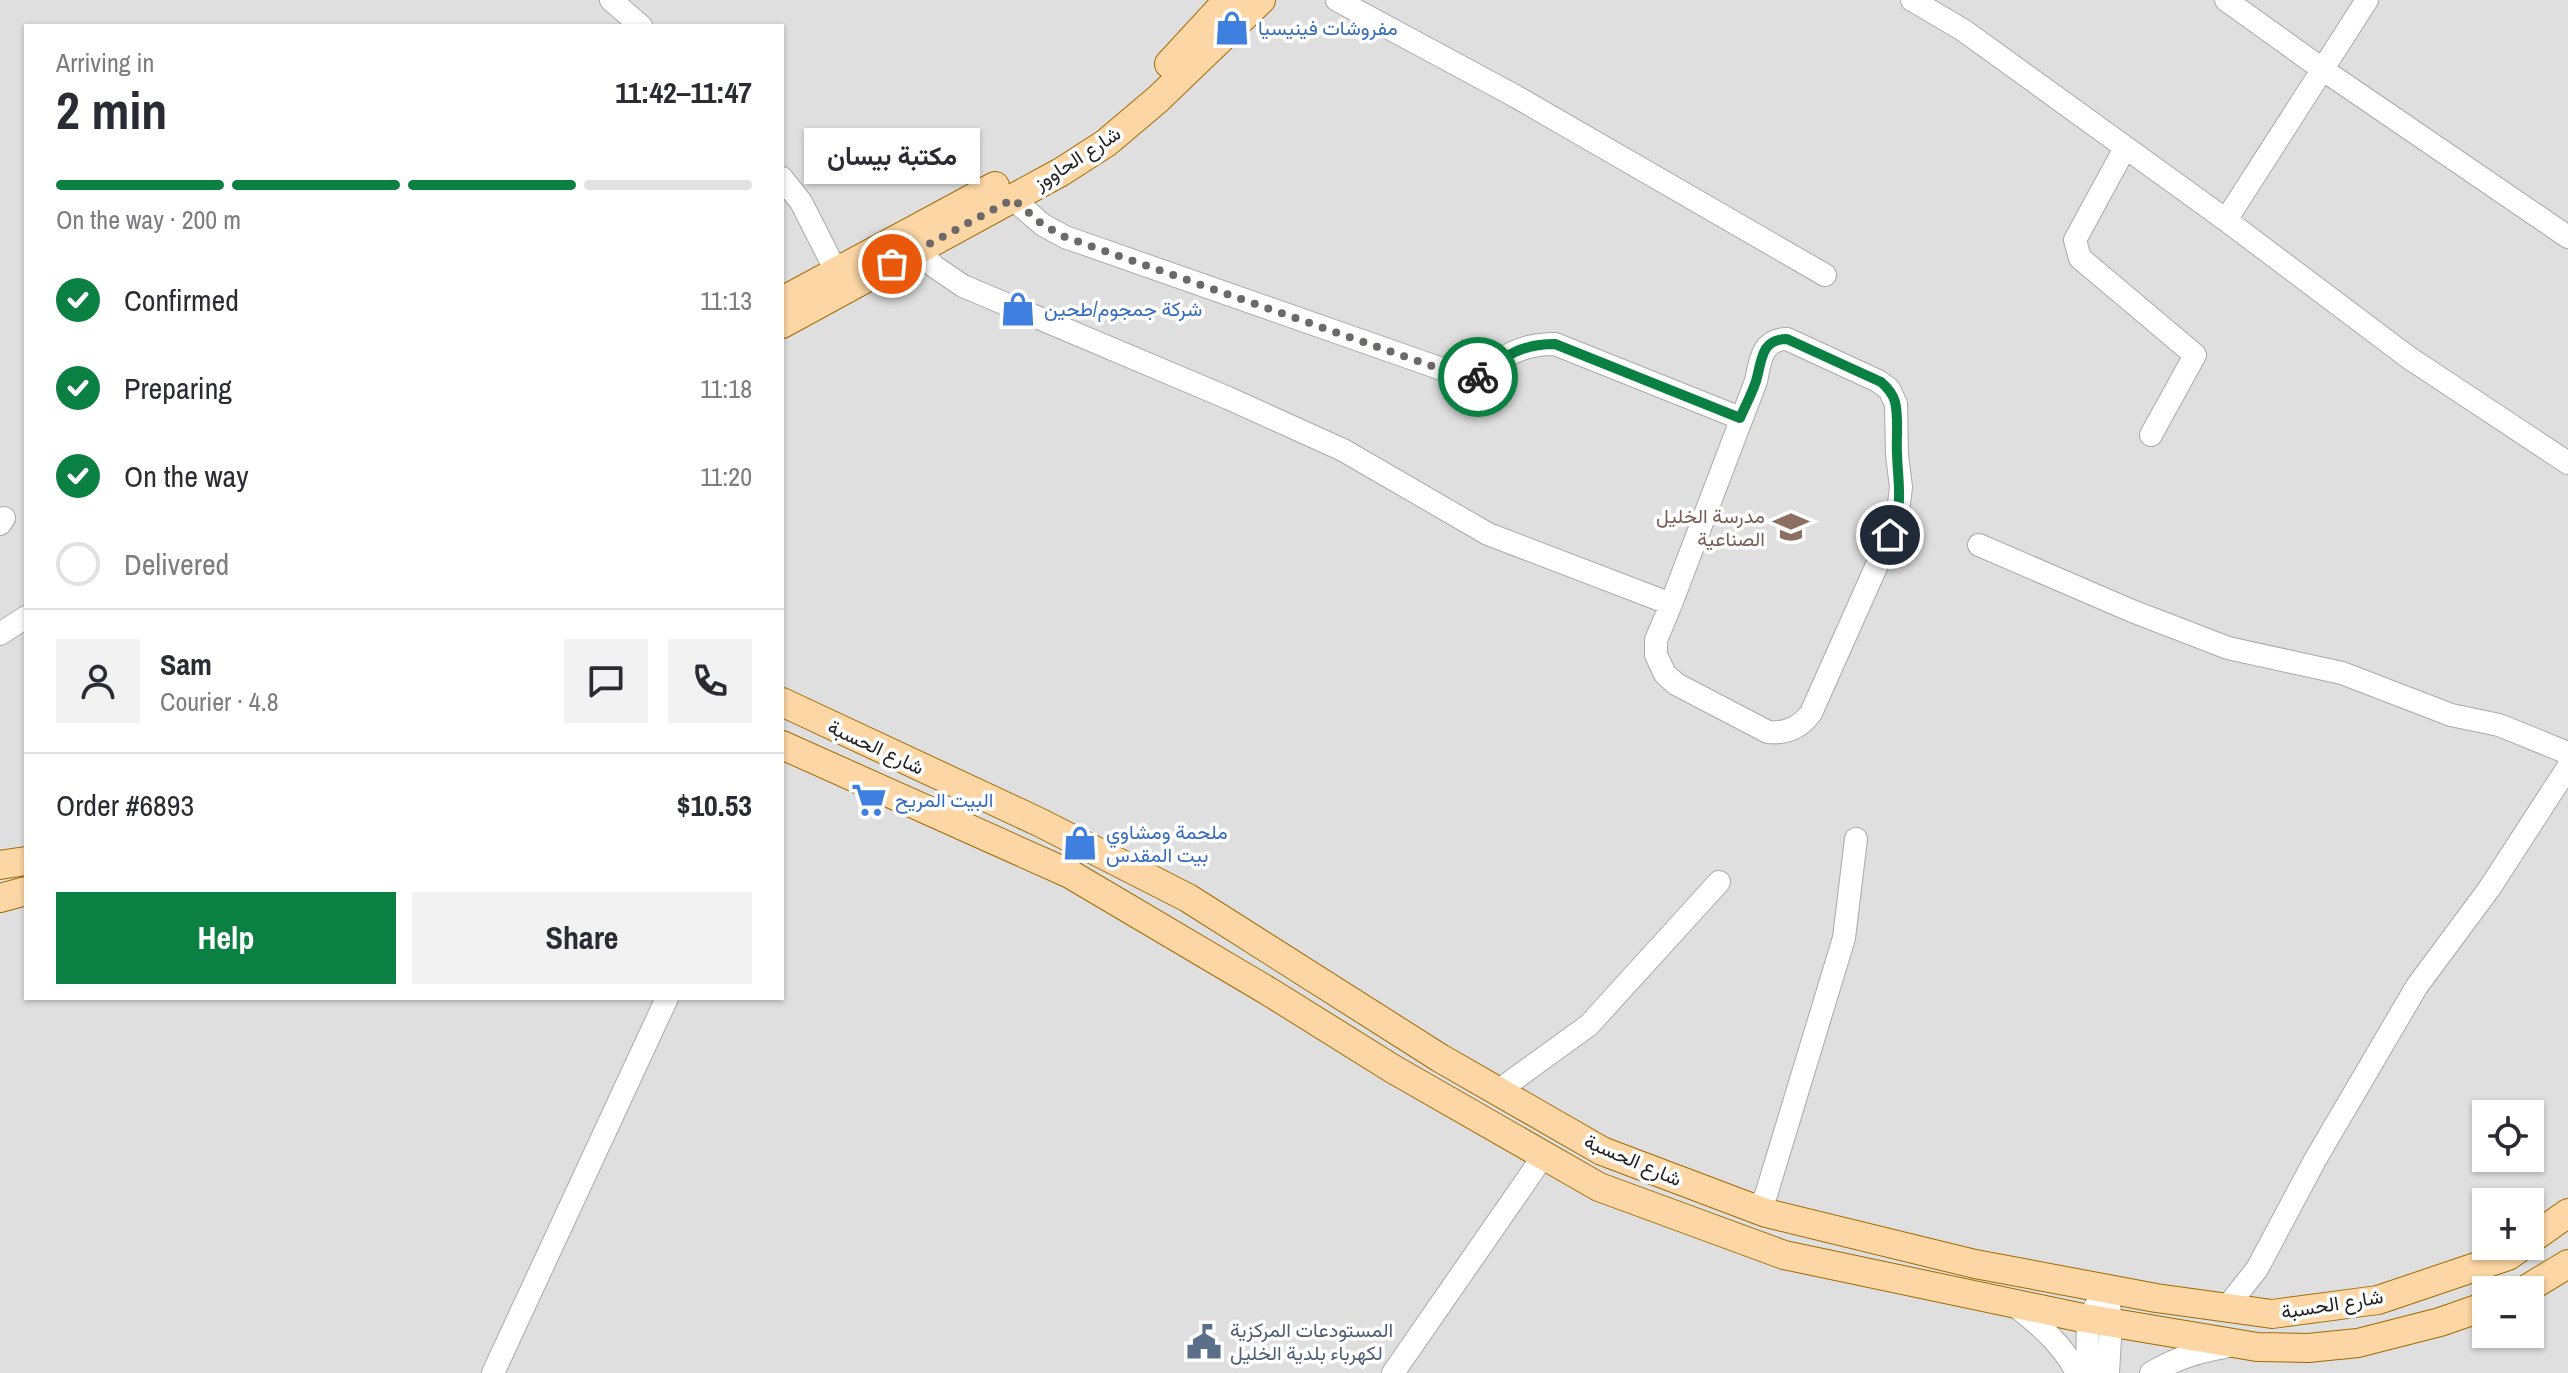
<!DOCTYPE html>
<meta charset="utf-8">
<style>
:root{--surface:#fff;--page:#f2f2f3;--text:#2b2b33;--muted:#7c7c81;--line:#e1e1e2;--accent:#0b8043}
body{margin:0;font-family:"Archivo Narrow",Vazirmatn,sans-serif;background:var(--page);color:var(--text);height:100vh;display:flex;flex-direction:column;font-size:30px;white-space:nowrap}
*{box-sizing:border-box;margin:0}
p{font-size:26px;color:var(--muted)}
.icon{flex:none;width:44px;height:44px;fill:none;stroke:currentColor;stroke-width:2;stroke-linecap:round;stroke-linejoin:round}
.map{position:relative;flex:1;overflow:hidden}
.sheet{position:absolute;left:24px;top:24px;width:760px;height:976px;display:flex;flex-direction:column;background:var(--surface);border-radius:0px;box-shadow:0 2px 6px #0004}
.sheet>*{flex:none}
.buttons{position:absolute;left:2472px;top:1100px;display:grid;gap:16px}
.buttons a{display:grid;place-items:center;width:72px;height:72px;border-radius:0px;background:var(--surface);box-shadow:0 2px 6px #0004;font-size:40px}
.pin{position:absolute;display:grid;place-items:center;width:68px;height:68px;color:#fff;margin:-34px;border:4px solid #fff;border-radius:50%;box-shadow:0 2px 8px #0007}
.courier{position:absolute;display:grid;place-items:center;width:80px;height:80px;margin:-40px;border:6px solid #0b8043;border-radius:50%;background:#fff;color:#222;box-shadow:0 2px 10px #0007}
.bubble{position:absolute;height:56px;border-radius:0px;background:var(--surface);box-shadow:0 2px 6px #0004;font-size:26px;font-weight:700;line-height:56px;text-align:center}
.headline em{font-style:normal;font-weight:700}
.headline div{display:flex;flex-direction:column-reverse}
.headline{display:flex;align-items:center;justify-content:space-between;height:136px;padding:0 32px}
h1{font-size:52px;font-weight:700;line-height:60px}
.bar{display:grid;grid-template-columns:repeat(4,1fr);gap:12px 8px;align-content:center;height:96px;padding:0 32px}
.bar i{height:10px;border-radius:6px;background:var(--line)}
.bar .active{background:var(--accent)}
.bar p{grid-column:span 4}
.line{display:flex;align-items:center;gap:20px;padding:0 32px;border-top:2px solid var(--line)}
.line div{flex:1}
.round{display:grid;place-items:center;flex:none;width:84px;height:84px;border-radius:0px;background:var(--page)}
ol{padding:0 32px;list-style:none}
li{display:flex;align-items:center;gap:24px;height:88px}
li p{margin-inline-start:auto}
li .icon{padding:8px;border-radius:50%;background:var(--accent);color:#fff;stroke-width:4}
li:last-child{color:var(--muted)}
li i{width:44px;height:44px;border:4px solid var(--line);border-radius:50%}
.cta{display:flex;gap:16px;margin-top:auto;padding:16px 32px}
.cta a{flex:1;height:92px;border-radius:0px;background:var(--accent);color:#fff;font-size:32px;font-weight:700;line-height:92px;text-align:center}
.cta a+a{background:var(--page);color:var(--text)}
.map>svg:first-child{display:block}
</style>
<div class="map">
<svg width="2568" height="1373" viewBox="0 0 2568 1373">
<rect width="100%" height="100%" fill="#f2efe9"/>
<!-- residential -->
<path fill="#e0dfdf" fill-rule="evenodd" d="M0 0H2568V1373H0ZM26 26H782V998H26ZM2486 1114H2530V1158H2486ZM2486 1202H2530V1246H2486ZM2486 1290H2530V1334H2486Z"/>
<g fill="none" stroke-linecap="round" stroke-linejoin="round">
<!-- minor casing -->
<g stroke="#a9a9a9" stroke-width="24">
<path id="minor" d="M611 0 641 26
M1337 0 1515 96 1825 275
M1912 0 1963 30 2226 220 2408 357 2568 463
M2226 0 2322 69 2568 237
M2125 148 2075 240 2080 258 2195 355 2151 435
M782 178 801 202 836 271
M1013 199 1043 225 1065 237 1462 376C1486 381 1494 364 1512 353 1526 346 1540 344 1555 344L1740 418
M2226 220 2367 0
M919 250 935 267 963 286 1228 398 1343 450 1488 534 1671 604
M1787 339 1878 381 1889 389 1896 404 1897 455 1901 487 1897 520 1811 713C1800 728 1786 734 1768 732L1676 684 1665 674 1656 655V640L1671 604 1756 381C1760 361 1762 339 1787 339Z
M0 524 4 518
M1979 545 2132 611 2228 648 2342 673 2451 715 2499 725 2568 753
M0 634 26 617
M1498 1091 1589 1025 1719 882
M1757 1210 1766 1195 1844 938 1856 839
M2014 1305C2039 1324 2063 1345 2077 1373
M2226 1308 2257 1269 2315 1160 2417 986 2489 889 2568 767
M493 1373 667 998
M1393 1373 1544 1155
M2087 1373 2088 1319 2106 1289
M2108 1373 2111 1323 2109 1306
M2151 1373C2175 1359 2197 1351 2225 1347"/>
</g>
<!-- major casing -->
<g stroke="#a06b00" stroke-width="30">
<path id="major" d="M1169 64 1228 0
M782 301 995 186
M782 324 1061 172 1106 143 1158 99 1261 0
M782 702 1041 823 1188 898 1440 1058 1602 1151 1766 1213 1975 1264 2156 1298 2272 1314 2378 1300 2508 1256 2522 1246
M782 745 1070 874 1268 991 1393 1069 1599 1187 1784 1255 2078 1317 2257 1347 2308 1348 2358 1343 2440 1322 2486 1306
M0 865 26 861
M0 898 26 891
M2530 1240 2568 1213
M2525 1290 2568 1264"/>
</g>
<!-- minor -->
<use href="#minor" stroke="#fff" stroke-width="22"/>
<!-- major -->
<use href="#major" stroke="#fcd6a4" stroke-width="28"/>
</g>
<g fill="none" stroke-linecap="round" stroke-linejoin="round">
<!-- done -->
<path stroke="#6b6a68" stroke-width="8" stroke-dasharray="0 14.4" d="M892 264 1013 199 1043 225 1065 237 1406 357 1466 378 1478 377"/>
<!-- route -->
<path stroke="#0b8043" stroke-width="10" d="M1478 377C1489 373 1495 365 1505 358 1520 347 1537 344 1555 344L1740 418C1745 406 1752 394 1756 381 1762 362 1760 339 1787 339L1881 382C1888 388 1893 394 1895 402 1899 418 1896 437 1897 454 1898 485 1904 505 1890 535"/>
</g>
<!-- icons -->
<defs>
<g id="shop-bare" transform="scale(2.76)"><path d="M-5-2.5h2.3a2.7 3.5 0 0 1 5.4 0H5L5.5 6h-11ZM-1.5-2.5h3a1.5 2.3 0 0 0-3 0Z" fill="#3f7fe0" stroke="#fff" stroke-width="2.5" paint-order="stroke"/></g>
<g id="school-bare" transform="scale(2.76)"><path d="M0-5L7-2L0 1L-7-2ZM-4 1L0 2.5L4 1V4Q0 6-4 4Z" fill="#8d6e63" stroke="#fff" stroke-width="2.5" paint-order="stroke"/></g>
<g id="supermarket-bare" transform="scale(2.76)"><path d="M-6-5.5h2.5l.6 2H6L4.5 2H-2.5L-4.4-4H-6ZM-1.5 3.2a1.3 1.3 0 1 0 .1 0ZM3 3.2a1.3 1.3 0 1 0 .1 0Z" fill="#3f7fe0" stroke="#fff" stroke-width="2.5" paint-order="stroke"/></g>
<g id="civic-bare" transform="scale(2.76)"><path d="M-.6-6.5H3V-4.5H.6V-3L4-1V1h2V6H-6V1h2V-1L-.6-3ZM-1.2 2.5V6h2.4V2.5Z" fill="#5c6f8a" stroke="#fff" stroke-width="2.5" paint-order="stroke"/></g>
</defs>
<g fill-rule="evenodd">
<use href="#shop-bare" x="1232" y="28"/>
<use href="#shop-bare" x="1018" y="309"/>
<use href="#school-bare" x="1791" y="527"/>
<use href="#supermarket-bare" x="869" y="800"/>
<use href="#shop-bare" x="1080" y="843"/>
<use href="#civic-bare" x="1204" y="1342"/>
</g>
<g text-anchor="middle" stroke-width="7" stroke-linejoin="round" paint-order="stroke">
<!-- shop labels -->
<g font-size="20" fill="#366cbe" stroke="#fff" text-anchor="start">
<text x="1258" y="35">مفروشات فينيسيا</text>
<text x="1044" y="316">شركة جمجوم/طحين</text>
<text x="895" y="807">البيت المريح</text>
<text x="1106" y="839">ملحمة ومشاوي<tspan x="1106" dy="23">بيت المقدس</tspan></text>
</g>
<!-- street labels -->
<g font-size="20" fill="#222" stroke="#fff">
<text transform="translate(1077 158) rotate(-33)" y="7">شارع الحاووز</text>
<text transform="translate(876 747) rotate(25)" y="7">شارع الحسبة</text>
<text transform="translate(1633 1160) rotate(23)" y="7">شارع الحسبة</text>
<text transform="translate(2332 1304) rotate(-9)" y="7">شارع الحسبة</text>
</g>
<!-- education labels -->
<g font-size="20" fill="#785e54" stroke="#fff" text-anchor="end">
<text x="1765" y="523">مدرسة الخليل<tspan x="1765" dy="23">الصناعية</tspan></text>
</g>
<!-- service labels -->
<g font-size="20" fill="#4e5e75" stroke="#fff" text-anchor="start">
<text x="1230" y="1337">المستودعات المركزية<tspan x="1230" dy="23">لكهرباء بلدية الخليل</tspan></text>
</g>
</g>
</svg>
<div class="buttons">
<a><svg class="icon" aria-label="locate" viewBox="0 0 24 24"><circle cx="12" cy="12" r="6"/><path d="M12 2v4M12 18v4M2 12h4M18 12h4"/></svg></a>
<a>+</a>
<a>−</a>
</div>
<div class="pin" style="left:892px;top:264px;background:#ea580c"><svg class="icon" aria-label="bag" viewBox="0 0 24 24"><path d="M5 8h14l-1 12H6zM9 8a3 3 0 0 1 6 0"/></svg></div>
<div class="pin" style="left:1890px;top:535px;background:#1f2937"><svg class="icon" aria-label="home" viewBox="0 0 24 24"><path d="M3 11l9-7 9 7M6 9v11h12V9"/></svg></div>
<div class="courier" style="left:1478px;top:377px"><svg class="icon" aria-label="bike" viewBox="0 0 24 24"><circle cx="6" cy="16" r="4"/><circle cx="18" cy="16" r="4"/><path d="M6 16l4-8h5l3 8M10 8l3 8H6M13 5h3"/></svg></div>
<div class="bubble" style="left:804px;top:128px;width:176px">مكتبة بيسان</div>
<section class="sheet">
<div class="headline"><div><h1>2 min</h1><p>Arriving in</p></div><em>11:42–11:47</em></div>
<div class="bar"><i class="active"></i><i class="active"></i><i class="active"></i><i></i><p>On the way · 200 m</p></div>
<ol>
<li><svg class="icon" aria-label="check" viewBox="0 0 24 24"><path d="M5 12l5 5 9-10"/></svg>Confirmed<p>11:13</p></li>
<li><svg class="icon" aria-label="check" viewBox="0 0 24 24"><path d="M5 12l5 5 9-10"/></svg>Preparing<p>11:18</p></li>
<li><svg class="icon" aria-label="check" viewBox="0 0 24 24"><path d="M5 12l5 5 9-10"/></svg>On the way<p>11:20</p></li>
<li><i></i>Delivered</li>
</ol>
<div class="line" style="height:144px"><a class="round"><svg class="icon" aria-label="person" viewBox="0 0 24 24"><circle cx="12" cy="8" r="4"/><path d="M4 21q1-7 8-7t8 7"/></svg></a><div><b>Sam</b><p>Courier · 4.8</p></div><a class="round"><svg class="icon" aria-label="chat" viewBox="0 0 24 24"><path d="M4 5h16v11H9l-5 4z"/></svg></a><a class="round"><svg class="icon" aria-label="phone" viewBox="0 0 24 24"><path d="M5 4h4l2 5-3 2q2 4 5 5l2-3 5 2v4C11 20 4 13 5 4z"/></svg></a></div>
<div class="line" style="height:104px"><div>Order #6893</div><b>$10.53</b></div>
<div class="cta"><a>Help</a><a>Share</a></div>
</section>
</div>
